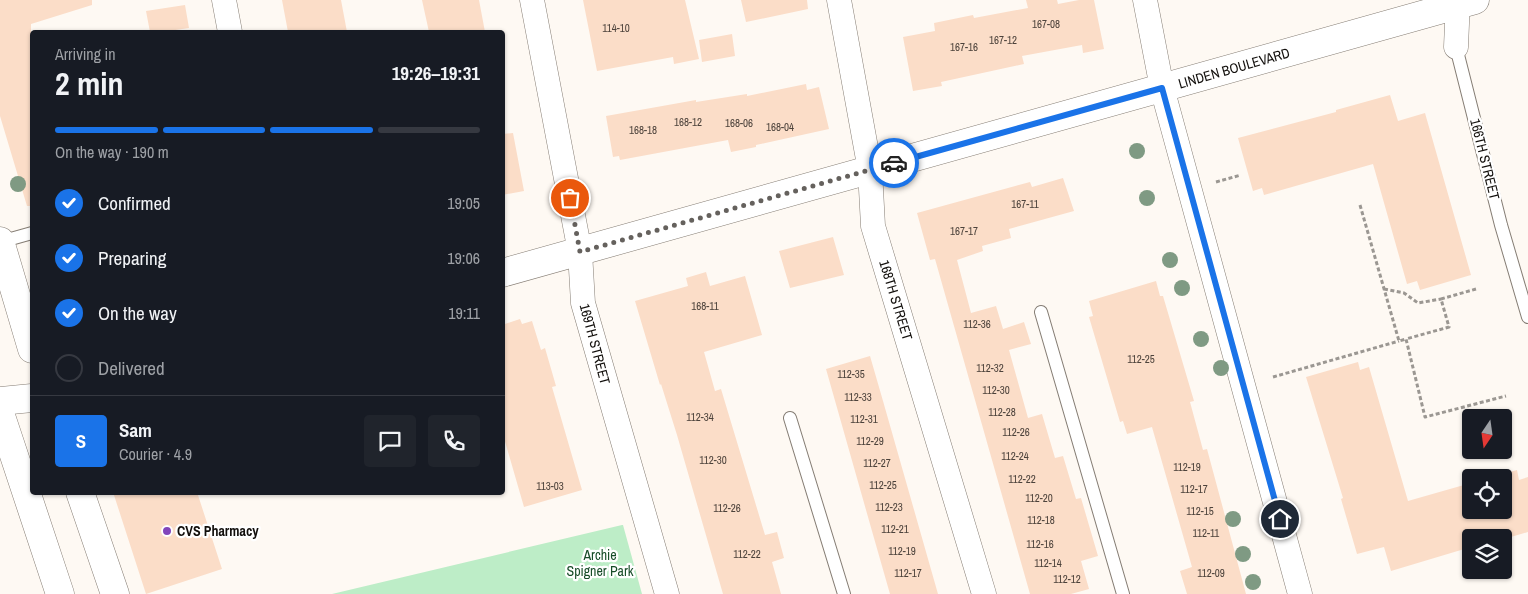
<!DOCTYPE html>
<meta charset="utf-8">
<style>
:root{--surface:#171b24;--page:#20242c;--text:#f1f3f6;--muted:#9ea1a6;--line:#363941;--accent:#1a73e8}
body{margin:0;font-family:"Archivo Narrow",sans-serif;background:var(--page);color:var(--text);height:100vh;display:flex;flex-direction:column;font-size:19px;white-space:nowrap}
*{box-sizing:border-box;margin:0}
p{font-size:16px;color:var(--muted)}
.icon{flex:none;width:28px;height:28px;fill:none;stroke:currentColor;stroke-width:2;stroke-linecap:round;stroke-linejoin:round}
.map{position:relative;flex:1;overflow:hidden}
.panel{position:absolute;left:30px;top:30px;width:475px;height:465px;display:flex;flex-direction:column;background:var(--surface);border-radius:5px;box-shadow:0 1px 4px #0004}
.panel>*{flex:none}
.needle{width:32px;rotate:193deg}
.fabs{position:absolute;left:1462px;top:409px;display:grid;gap:10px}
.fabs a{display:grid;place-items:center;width:50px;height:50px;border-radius:5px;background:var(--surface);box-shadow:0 1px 4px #0004;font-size:25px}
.pin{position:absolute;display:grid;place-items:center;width:42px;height:42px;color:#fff;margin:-21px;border:2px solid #fff;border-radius:50%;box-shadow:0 1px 5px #0007}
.courier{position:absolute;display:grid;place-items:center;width:50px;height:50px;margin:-25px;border:4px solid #1a73e8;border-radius:50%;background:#fff;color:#222;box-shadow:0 1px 6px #0007}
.headline em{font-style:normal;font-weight:700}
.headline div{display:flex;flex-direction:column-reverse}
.headline{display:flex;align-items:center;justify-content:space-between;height:85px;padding:0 25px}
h1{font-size:32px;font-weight:700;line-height:38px}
.bar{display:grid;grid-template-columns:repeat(4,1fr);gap:8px 5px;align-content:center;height:60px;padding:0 25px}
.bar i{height:6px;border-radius:4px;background:var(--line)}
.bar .selected{background:var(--accent)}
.bar p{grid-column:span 4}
.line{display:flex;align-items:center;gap:12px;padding:0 25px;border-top:1px solid var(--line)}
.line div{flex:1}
.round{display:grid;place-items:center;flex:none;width:52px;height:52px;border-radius:5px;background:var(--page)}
ol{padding:0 25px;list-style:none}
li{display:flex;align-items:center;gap:15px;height:55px}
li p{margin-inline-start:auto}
li .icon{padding:5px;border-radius:50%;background:var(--accent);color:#fff;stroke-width:4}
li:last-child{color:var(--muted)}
li i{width:28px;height:28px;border:2px solid var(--line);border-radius:50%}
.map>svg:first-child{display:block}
</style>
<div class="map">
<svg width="1528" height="594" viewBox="0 0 1528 594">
<rect width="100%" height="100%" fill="#fef9f3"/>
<!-- green -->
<path fill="#bdedc7" d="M623 525 642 594H332L622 525Z"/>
<!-- building -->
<path fill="#fbddc8" d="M0 0H92V5L31 24 32 206H27L0 116Z
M282 0H341L347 32H288Z
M422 0H479L485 32H429Z
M583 0H685L699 59 674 64 673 57 597 71Z
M741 0H807L808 9 746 22Z
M1026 0H1057L1058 4 1079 0H1094L1104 49 1083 53 1082 45 1022 56 1024 64 941 82 942 86 913 91 903 37 935 31 934 23 973 15 974 18 1028 8Z
M185 5 189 28 162 32H150L146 11Z
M732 34 735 56 702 62 699 40Z
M806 84 807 90 819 87 829 129 756 145V147L731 152 728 140 620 160 619 156 613 157 606 116 696 100V102L747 94V96Z
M1390 95 1398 121 1425 113 1471 275 1420 290 1417 281 1407 284 1373 164 1264 195 1262 188 1253 191 1238 138 1336 112V110Z
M513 133 524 191 502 195V134Z
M1063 178 1074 211 1009 229 1011 238 982 246 983 251 957 260 971 313 996 306 1003 329 1024 322 1031 344 1009 350 1028 418 1042 414 1055 458 1063 456 1076 499 1081 498 1098 556 1081 561 1089 589 1071 594H1030L935 259 930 260 917 213 1030 182 1032 187Z
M833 237 844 275 790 288 779 251Z
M706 272 710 286 745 276 762 335 704 352 715 391 721 389 765 535 777 532 784 558 772 562 781 594H723L677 435 661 384 660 385 635 301 688 286 686 278Z
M1156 281 1160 296H1163L1194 401 1190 402 1203 450 1207 449 1246 594H1187L1180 571 1192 567 1152 427 1127 434 1123 421 1120 422 1089 317 1093 316 1089 301Z
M520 319 522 324 532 321 541 350 545 348 556 386 552 387 582 490 524 507 502 431V325Z
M870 356 883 401 938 594H890L870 524 826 369Z
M1358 362 1360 370 1369 367 1408 501 1471 483V510H1504V478H1489L1517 470 1519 480 1528 477V532L1504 539 1471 538V547L1391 571 1384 547 1357 554 1341 499 1343 498 1306 377Z
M113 492H197L222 569 146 594Z"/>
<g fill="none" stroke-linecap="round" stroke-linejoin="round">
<!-- lane casing -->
<g stroke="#857d74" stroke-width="14">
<path id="lane" d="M1456 47 1501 225 1528 317
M0 242 32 233
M1041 312 1123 594
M790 418 844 594"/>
</g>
<!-- street casing -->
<g stroke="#857d74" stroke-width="25">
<path id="street" d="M224 0 230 32
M532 0 580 252 583 303 667 594
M839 0 870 170 873 226 984 594
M1145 0 1162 88 1300 594
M1456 47 1458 0"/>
</g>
<!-- secondary casing -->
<g stroke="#857d74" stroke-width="29">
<path id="secondary" d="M502 273 1475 0
M0 401 32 398"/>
</g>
<!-- primary casing -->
<g stroke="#857d74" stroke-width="29">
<path id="primary" d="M0 241 32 349
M0 413 60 594
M80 492 115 594"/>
</g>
<!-- path -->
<path stroke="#9b9792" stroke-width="3" stroke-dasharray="4 2.5" stroke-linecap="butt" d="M1216 182 1241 175
M1360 205 1399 341 1406 339
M1384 289 1404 293 1418 303 1441 299
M1476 289 1441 299 1449 327 1406 339 1425 417 1506 396
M1273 377 1399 341"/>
<!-- lane -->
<use href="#lane" stroke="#fff" stroke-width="12"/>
<!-- street -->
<use href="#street" stroke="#fff" stroke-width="24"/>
<!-- secondary -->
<use href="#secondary" stroke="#fff" stroke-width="28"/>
<!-- primary -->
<use href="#primary" stroke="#fff" stroke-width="28"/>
</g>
<!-- trees -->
<g fill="#7f9a83">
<circle cx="1137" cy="151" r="8"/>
<circle cx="18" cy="184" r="8"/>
<circle cx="1147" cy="198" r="8"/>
<circle cx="1170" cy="260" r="8"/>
<circle cx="1182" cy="288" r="8"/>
<circle cx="1201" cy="339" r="8"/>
<circle cx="1221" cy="368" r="8"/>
<circle cx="1233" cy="519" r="8"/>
<circle cx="1243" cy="554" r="8"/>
<circle cx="1253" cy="582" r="8"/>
</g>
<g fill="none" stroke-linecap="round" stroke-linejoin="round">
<!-- done -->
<path stroke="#65615d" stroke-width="5" stroke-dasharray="0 9" d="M570 198 580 252 894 163"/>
<!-- route -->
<path stroke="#1a73e8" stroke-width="6" d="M894 163 1162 88 1280 519"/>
</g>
<!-- markers -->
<circle fill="#8145bb" stroke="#fff" stroke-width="2" cx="167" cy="531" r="5"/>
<g text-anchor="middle" stroke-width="4.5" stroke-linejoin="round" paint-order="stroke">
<!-- number labels -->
<g font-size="11" fill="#4c423b">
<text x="1046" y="28">167-08</text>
<text x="616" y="32">114-10</text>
<text x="1003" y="44">167-12</text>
<text x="964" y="51">167-16</text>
<text x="688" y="126">168-12</text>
<text x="739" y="127">168-06</text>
<text x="780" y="131">168-04</text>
<text x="643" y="134">168-18</text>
<text x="1025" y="208">167-11</text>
<text x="964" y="235">167-17</text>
<text x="705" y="310">168-11</text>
<text x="977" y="328">112-36</text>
<text x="1141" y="363">112-25</text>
<text x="990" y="372">112-32</text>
<text x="851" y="378">112-35</text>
<text x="996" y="394">112-30</text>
<text x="858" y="401">112-33</text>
<text x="1002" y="416">112-28</text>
<text x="700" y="421">112-34</text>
<text x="864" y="423">112-31</text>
<text x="1016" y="436">112-26</text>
<text x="870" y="445">112-29</text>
<text x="1015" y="460">112-24</text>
<text x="713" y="464">112-30</text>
<text x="877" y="467">112-27</text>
<text x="1187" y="471">112-19</text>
<text x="1022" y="483">112-22</text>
<text x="883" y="489">112-25</text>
<text x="550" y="490">113-03</text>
<text x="1194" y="493">112-17</text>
<text x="1039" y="502">112-20</text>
<text x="889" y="511">112-23</text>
<text x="727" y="512">112-26</text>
<text x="1200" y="515">112-15</text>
<text x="1041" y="524">112-18</text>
<text x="895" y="533">112-21</text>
<text x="1206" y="537">112-11</text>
<text x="1040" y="548">112-16</text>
<text x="902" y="555">112-19</text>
<text x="747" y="558">112-22</text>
<text x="1048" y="567">112-14</text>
<text x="908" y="577">112-17</text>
<text x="1211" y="577">112-09</text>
<text x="1067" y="583">112-12</text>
</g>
<!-- street labels -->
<g font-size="14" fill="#120f0c" stroke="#fff">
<text transform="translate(1234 68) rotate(-16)" y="5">LINDEN BOULEVARD</text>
<text transform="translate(1485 159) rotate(76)" y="5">166TH STREET</text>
<text transform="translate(896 300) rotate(73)" y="5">168TH STREET</text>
<text transform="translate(595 344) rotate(75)" y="5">169TH STREET</text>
</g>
<!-- poi labels -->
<g font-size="14" font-weight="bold" fill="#120f0c" stroke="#fff" text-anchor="start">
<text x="177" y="536">CVS Pharmacy</text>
</g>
<!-- park labels -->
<g font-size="14" fill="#174c28" stroke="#fff">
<text x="600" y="560">Archie<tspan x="600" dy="16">Spigner Park</tspan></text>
</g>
</g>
</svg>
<div class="fabs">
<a><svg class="needle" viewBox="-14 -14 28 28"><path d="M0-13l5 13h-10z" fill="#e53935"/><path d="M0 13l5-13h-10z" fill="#9ea1a6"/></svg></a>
<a><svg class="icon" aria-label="locate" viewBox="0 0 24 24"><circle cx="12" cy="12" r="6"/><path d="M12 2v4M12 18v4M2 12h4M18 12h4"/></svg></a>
<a><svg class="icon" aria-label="layers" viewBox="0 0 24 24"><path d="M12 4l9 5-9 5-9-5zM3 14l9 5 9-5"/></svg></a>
</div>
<div class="pin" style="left:570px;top:198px;background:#ea580c"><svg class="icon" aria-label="bag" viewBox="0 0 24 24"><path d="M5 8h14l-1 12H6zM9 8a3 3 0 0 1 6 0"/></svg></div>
<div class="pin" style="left:1280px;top:519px;background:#1f2937"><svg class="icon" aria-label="home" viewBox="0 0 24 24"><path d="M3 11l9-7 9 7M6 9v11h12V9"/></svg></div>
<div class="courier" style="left:894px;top:163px"><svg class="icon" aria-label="car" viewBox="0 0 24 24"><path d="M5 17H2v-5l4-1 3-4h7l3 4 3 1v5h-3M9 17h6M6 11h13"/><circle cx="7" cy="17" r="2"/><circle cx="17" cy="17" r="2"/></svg></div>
<section class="panel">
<div class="headline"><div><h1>2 min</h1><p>Arriving in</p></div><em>19:26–19:31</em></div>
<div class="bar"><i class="selected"></i><i class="selected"></i><i class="selected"></i><i></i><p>On the way · 190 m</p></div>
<ol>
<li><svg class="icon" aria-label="check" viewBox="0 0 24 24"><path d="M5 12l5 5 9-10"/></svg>Confirmed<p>19:05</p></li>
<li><svg class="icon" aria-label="check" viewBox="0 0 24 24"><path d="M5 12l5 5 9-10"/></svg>Preparing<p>19:06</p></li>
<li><svg class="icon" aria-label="check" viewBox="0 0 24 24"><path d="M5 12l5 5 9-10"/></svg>On the way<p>19:11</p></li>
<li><i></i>Delivered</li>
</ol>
<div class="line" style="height:90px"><b class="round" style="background:var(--accent);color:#fff">S</b><div><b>Sam</b><p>Courier · 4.9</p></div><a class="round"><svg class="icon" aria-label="chat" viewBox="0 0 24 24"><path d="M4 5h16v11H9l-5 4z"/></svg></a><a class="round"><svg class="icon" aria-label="phone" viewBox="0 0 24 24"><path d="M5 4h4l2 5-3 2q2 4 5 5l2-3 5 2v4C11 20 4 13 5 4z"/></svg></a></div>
</section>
</div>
